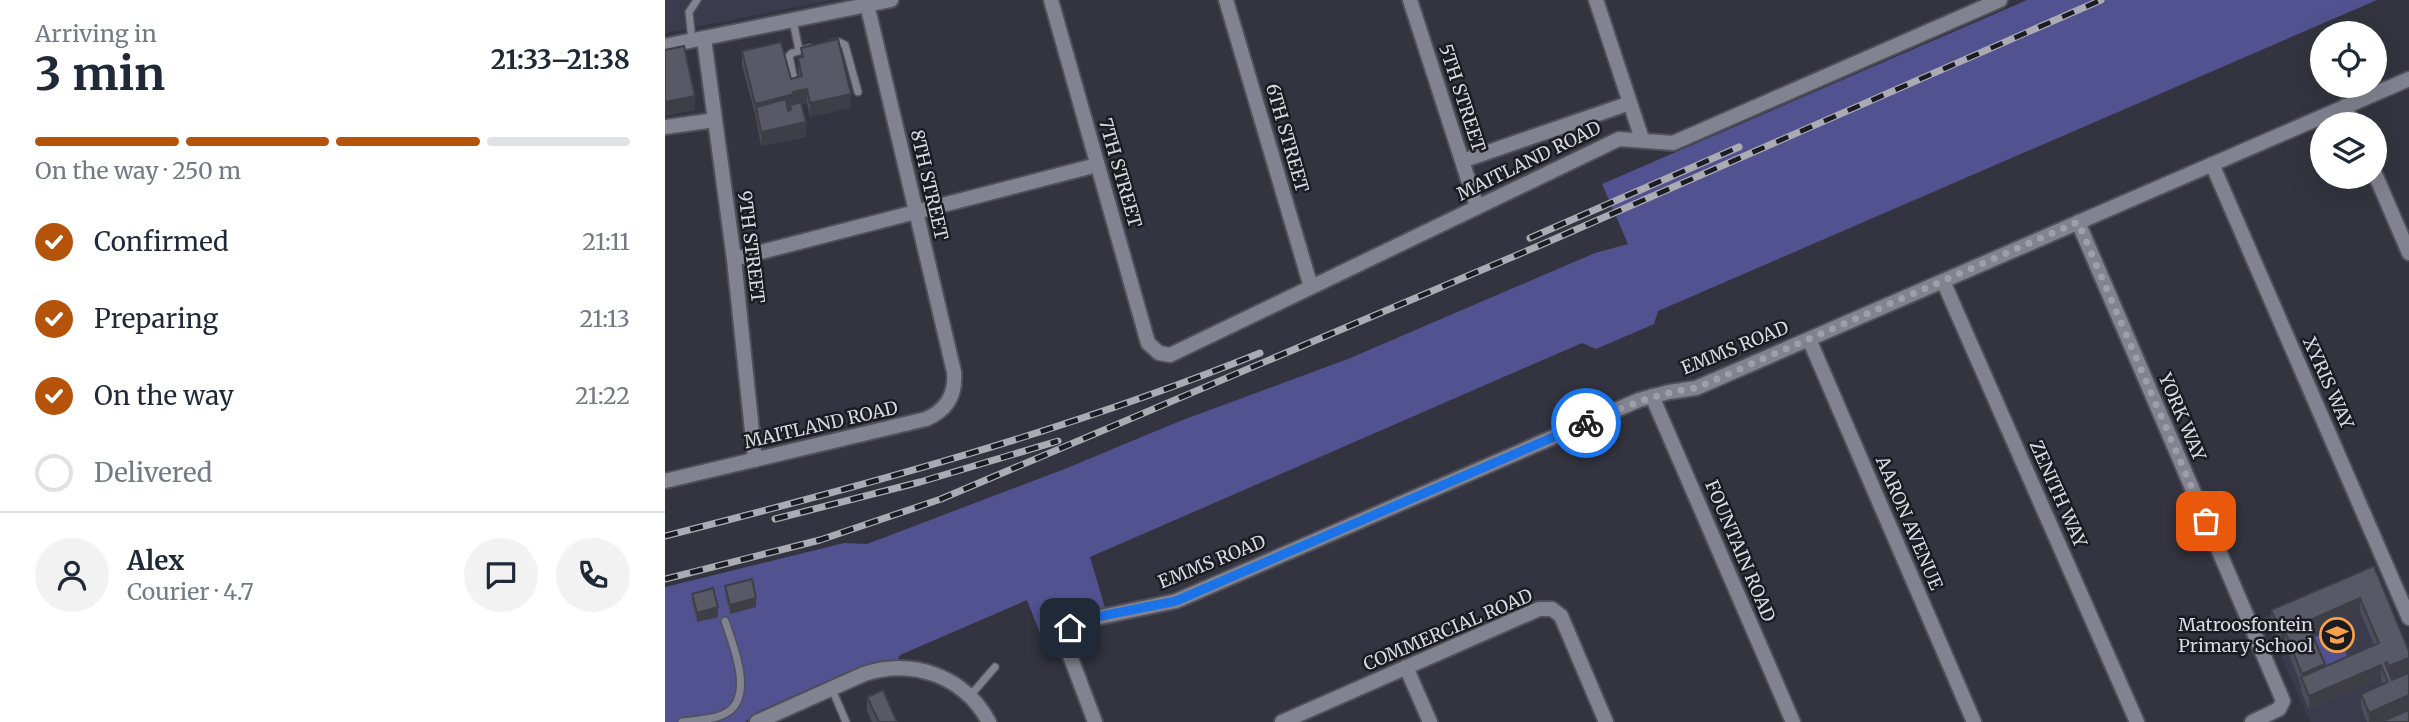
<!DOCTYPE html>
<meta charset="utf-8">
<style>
:root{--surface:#fff;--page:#f2f2f3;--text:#1f2937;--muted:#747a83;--line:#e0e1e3;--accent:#b45309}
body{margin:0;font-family:Merriweather,serif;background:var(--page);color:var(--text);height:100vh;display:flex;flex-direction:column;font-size:26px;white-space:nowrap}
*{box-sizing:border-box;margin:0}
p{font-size:23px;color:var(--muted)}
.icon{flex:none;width:38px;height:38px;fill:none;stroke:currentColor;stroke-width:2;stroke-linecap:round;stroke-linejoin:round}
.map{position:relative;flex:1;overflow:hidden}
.panel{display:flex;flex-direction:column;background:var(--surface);width:665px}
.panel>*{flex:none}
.buttons{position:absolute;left:1645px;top:21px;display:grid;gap:14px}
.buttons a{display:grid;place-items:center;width:77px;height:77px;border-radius:50%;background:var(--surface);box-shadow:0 7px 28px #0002;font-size:35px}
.pin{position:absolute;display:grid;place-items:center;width:60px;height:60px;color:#fff;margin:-30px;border-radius:14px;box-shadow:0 4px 10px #0006}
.courier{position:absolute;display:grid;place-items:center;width:70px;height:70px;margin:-35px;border:5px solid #1a73e8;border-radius:50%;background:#fff;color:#222;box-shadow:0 2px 9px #0007}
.overview em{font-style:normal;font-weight:700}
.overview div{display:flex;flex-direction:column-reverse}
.overview{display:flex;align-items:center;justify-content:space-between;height:119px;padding:0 35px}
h1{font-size:46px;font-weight:700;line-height:52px}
.bar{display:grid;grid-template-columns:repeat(4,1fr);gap:10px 7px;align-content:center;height:84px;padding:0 35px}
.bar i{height:9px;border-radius:5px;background:var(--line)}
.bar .current{background:var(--accent)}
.bar p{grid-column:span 4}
.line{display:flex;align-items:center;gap:18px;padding:0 35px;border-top:2px solid var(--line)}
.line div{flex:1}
.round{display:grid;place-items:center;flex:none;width:74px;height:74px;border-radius:37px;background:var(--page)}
ol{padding:0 35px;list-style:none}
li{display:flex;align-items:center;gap:21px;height:77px}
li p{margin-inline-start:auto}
li .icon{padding:7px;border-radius:50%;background:var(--accent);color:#fff;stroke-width:4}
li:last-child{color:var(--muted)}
li i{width:38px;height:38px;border:4px solid var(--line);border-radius:50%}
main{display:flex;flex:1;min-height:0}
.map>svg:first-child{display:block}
</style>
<main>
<section class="panel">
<div class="overview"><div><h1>3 min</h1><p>Arriving in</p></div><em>21:33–21:38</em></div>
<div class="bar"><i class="current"></i><i class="current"></i><i class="current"></i><i></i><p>On the way · 250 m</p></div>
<ol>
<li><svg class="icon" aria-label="check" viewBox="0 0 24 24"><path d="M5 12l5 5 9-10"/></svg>Confirmed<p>21:11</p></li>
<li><svg class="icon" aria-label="check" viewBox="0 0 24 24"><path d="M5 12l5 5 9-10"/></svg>Preparing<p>21:13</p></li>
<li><svg class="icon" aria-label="check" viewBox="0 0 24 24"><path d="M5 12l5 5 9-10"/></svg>On the way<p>21:22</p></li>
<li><i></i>Delivered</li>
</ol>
<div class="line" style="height:126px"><a class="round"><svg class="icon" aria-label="person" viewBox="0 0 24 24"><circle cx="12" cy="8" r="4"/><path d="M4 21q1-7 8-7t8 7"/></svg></a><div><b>Alex</b><p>Courier · 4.7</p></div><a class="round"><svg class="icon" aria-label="chat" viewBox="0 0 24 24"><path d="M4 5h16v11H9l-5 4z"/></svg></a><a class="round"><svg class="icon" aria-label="phone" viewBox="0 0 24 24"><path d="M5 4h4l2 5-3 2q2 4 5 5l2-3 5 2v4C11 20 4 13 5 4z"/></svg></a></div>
</section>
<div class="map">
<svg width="1744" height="722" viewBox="0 0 1744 722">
<rect width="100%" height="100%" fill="#33343f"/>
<!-- built -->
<path fill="#3a3c4d" d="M0 0H165L0 33Z
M1708 570 1744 653V722H1645L1599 617Z"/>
<!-- green -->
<path fill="#525290" d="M1362 0H1712L993 311 989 324 931 349 917 343 425 557 440 608C421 613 396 613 393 636L378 641 362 600 235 655 233 660 214 661 196 666 94 711 80 722H0V587L179 543 202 544 402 468 515 421 683 359 930 253 963 244 937 184Z
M1670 628 1687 667 1664 677 1647 638Z"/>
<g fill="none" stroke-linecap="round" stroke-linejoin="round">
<!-- lane casing -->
<g stroke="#50505a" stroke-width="10">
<path id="lane" d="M128 21 134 50
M27 40 24 12 32 0
M167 44 174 42 180 45 193 92
M130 85 124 56 127 53 145 48
M167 689 181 722
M305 696 330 667
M17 722C30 720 50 720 61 713 90 697 68 645 60 621"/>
</g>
<!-- street casing -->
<g stroke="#50505a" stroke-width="18">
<path id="street" d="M386 0 483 343 494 353 505 355 954 139 1008 143 1335 0
M561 0 646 287
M745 0 812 207
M931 0 977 139
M39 39 69 259 90 460
M0 46 226 0
M1680 106 1688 124
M0 127 50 120
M797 161 965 103
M1547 164 1744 618
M1710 174 1744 253
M1413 222 1616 696 1618 701 1614 709 1587 722
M69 259 432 165
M1278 281 1472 722
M1144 339 1309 722
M987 396 1128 722
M0 481 261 419C282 410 291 394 289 372L201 0
M741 667 765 722
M92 722 199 674C248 658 299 676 324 722
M430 722 401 645 402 633 412 622 511 601 974 400 1004 392 1031 388 1744 79
M617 722 874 609H887L896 616 941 722"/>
</g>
<!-- lane -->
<use href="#lane" stroke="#828390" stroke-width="7"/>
<!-- street -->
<use href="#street" stroke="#828390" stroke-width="14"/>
<!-- rail casing -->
<g stroke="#aaabb3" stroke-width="7">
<path id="rail" d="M865 238 1074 147
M110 519 255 482 393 441
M0 536C202 485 402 431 595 353
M0 579 155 540 276 499 878 244 1436 0"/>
</g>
<!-- rail -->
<use href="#rail" stroke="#1b1c21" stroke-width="4.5" stroke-dasharray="13" stroke-linecap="butt"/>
</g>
<!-- wall -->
<path fill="#4c4d58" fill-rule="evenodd" d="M136 48 186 108 145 117 142 103 137 104 141 137 96 146 91 118 77 65V51L126 79 134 77 133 58H136Z
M1709 566 1744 651V672L1727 679 1716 722H1702L1696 708V694L1718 684 1716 679 1644 710 1636 691V685L1620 645 1616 646 1606 624V610ZM1695 612 1709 645 1660 667 1646 633Z
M60 586 91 607 65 614 60 596Z
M27 594 53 617 32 622 27 603Z
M202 697 232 722H207L202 711Z"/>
<!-- shaded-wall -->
<path fill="#3e3e47" d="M142 89V103L129 106 125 105V110L93 117 91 107 90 118V104Z
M186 94V108L145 117V103Z
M30 96V110L0 116V102Z
M141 122V137L96 146V132Z
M91 598V607L65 614V605Z
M1695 598V612L1636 638V624Z
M53 607V617L32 622V613Z
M1620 631V645L1616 646V632Z
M1744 658V672L1724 680V666Z
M1660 664V678L1637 680V674Z
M1716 665V679L1644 710V696Z
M1744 695V709L1716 722H1704V713Z"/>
<!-- building -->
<path fill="#585966" stroke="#3e3e47" stroke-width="2" d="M173 39 186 94 145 103 142 89 128 92 129 94 90 104 77 51 116 42 126 79 137 76 133 58 138 57 136 48Z
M19 46 30 96 0 102V50Z
M121 99 123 111 126 110 125 105 136 102 141 122 96 132 91 107Z
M1709 566 1744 651V658L1724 666 1722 662 1720 663 1727 680 1744 673V695L1704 713 1696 694 1723 682 1716 665 1644 696 1636 677 1714 643 1695 598 1636 624 1638 628 1643 625 1660 664 1637 674 1620 631 1616 632 1606 610Z
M87 579 91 598 65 605 60 586Z
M48 588 53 607 32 613 27 594Z
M218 690 232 722H214L202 697Z
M1744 710V722H1716Z"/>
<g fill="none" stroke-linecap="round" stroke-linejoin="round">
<!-- done -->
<path stroke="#9e9fa8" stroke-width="7" stroke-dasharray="0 12.6" d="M921 423C958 407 991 393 1031 388L1413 222 1541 521"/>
<!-- route -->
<path stroke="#1a73e8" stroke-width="9" d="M405 628 416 620 511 601 921 423"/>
</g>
<!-- icons -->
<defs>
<g id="school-ring" transform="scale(1.75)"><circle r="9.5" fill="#1b1c21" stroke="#f8a14a" stroke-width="1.5"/><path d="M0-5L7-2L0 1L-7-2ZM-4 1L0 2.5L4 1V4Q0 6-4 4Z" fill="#f8a14a"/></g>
</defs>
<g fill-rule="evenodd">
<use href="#school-ring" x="1672" y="635"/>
</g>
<g text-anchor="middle" stroke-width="5" stroke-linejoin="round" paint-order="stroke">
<!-- street labels -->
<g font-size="18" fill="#d8d9e1" stroke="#1b1c21">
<text transform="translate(797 98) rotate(72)" y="6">5TH STREET</text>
<text transform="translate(622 138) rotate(74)" y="6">6TH STREET</text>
<text transform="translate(864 161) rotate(-26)" y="6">MAITLAND ROAD</text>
<text transform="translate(455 173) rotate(74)" y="6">7TH STREET</text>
<text transform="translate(264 185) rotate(77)" y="6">8TH STREET</text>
<text transform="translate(86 247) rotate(83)" y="6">9TH STREET</text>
<text transform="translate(1070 348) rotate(-22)" y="6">EMMS ROAD</text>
<text transform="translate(1663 383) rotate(66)" y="6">XYRIS WAY</text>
<text transform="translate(1517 417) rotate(67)" y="6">YORK WAY</text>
<text transform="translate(156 425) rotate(-13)" y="6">MAITLAND ROAD</text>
<text transform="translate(1393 494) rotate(66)" y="6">ZENITH WAY</text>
<text transform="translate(1244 523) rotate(67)" y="6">AARON AVENUE</text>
<text transform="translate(1075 551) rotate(67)" y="6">FOUNTAIN ROAD</text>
<text transform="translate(547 562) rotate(-22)" y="6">EMMS ROAD</text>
<text transform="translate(783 630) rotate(-23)" y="6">COMMERCIAL ROAD</text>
</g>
<!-- poi labels -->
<g font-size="18" fill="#d8d9e1" stroke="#1b1c21" text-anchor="end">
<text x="1648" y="631">Matroosfontein<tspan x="1648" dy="21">Primary School</tspan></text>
</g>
</g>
</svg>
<div class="buttons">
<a><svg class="icon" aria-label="locate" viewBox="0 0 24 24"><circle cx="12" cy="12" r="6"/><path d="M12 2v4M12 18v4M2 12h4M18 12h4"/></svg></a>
<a><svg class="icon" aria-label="layers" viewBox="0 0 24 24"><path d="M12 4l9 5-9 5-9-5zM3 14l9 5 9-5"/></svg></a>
</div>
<div class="pin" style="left:1541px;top:521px;background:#ea580c"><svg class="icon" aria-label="bag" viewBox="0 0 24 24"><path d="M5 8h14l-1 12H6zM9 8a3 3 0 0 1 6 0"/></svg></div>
<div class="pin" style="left:405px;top:628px;background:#1f2937"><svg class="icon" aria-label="home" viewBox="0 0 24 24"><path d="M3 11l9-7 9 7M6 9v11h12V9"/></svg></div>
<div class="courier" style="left:921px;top:423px"><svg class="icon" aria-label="bike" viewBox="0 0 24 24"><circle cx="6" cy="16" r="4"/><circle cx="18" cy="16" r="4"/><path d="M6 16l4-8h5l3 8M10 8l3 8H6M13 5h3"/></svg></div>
</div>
</main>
